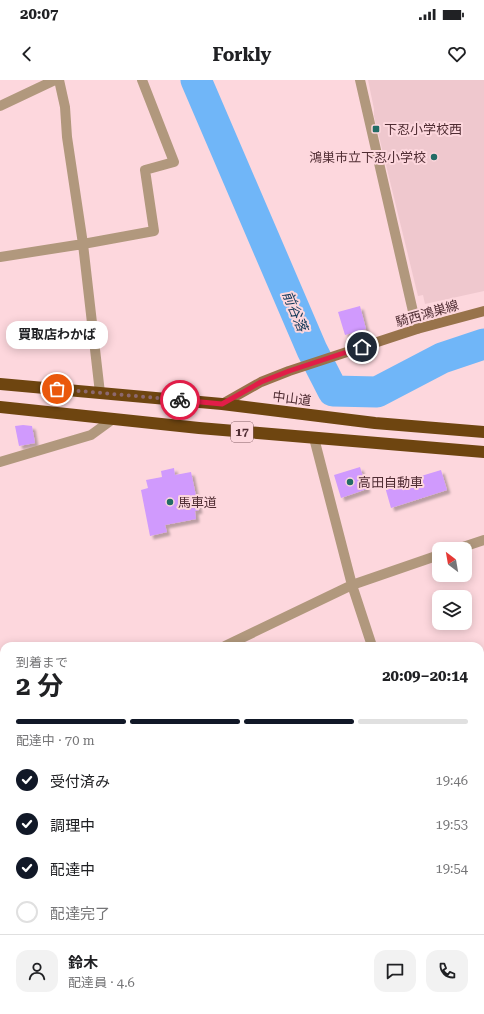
<!DOCTYPE html>
<html lang="ja">
<meta charset="utf-8">
<style>
:root{--surface:#fff;--page:#f2f2f2;--text:#202124;--muted:#757577;--line:#e0e0e0;--accent:#111827}
body{margin:0;font-family:"Roboto Serif","Noto Sans JP",serif;background:var(--page);color:var(--text);height:100vh;display:flex;flex-direction:column;font-size:15px;white-space:nowrap}
*{box-sizing:border-box;margin:0}
p{font-size:13px;color:var(--muted)}
.icon{flex:none;width:22px;height:22px;fill:none;stroke:currentColor;stroke-width:2;stroke-linecap:round;stroke-linejoin:round}
.map{position:relative;flex:1;overflow:hidden}
.drawer{position:absolute;left:0px;top:562px;width:484px;height:372px;display:flex;flex-direction:column;background:var(--surface);border-radius:12px 12px 0 0;box-shadow:0 2px 10px #0003}
.drawer>*{flex:none}
.needle{width:26px;rotate:329deg}
.controls{position:absolute;left:432px;top:462px;display:grid;gap:8px}
.controls a{display:grid;place-items:center;width:40px;height:40px;border-radius:8px;background:var(--surface);box-shadow:0 2px 10px #0003;font-size:20px}
.pin{position:absolute;display:grid;place-items:center;width:34px;height:34px;color:#fff;margin:-17px;border:2px solid #fff;border-radius:50%;box-shadow:0 1px 4px #0007}
.courier{position:absolute;display:grid;place-items:center;width:40px;height:40px;margin:-20px;border:3px solid #e11d48;border-radius:50%;background:#fff;color:#222;box-shadow:0 1px 5px #0007}
.bubble{position:absolute;height:28px;border-radius:12px;background:var(--surface);box-shadow:0 2px 10px #0003;font-size:13px;font-weight:700;line-height:28px;text-align:center}
.overview em{font-style:normal;font-weight:700}
.overview div{display:flex;flex-direction:column-reverse}
.overview{display:flex;align-items:center;justify-content:space-between;height:68px;padding:0 16px}
h1{font-size:26px;font-weight:700;line-height:30px}
.bar{display:grid;grid-template-columns:repeat(4,1fr);gap:6px 4px;align-content:center;height:48px;padding:0 16px}
.bar i{height:5px;border-radius:3px;background:var(--line)}
.bar .on{background:var(--accent)}
.bar p{grid-column:span 4}
.line{display:flex;align-items:center;gap:10px;padding:0 16px;border-top:1px solid var(--line)}
.line div{flex:1}
.round{display:grid;place-items:center;flex:none;width:42px;height:42px;border-radius:12px;background:var(--page)}
ol{padding:0 16px;list-style:none}
li{display:flex;align-items:center;gap:12px;height:44px}
li p{margin-inline-start:auto}
li .icon{padding:4px;border-radius:50%;background:var(--accent);color:#fff;stroke-width:4}
li:last-child{color:var(--muted)}
li i{width:22px;height:22px;border:2px solid var(--line);border-radius:50%}
.status{display:flex;justify-content:space-between;align-items:center;height:28px;padding:0 20px;background:var(--surface);direction:ltr}
.status svg{height:11px;fill:currentColor}
header{display:flex;justify-content:space-between;align-items:center;height:52px;padding:0 16px;background:var(--surface);font-size:18px;font-weight:700}
.map>svg:first-child{display:block}
</style>
<div class="status"><b>20:07</b><svg viewBox="0 0 49 12"><path d="M0 12V9h3v3zM5 12V6h3v6zM10 12V3h3v9zM15 12V0h3v12zM26 1h20v11H26zM47 4h2v5h-2z"/></svg></div>
<header><svg class="icon" aria-label="back" viewBox="0 0 24 24"><path d="M15 5l-7 7 7 7"/></svg>Forkly<svg class="icon" aria-label="heart" viewBox="0 0 24 24"><path d="M12 20l-8-8c-3-5 5-10 8-4 3-6 11-1 8 4z"/></svg></header>
<div class="map">
<svg width="484" height="934" viewBox="0 0 484 934">
<defs>
<pattern id="green-dots" width="8" height="8" patternUnits="userSpaceOnUse"><rect width="8" height="8" fill="#f3b5bf"/><path d="M2 2h.1M6 6h.1" fill="none" stroke="#c7939c" stroke-width="1.8" stroke-linecap="round"/></pattern>
<filter id="shadow"><feDropShadow dx="3.5" dy="3.5" stdDeviation="1" flood-color="#0004"/></filter>
</defs>
<rect width="100%" height="100%" fill="#fdd7dd"/>
<!-- built -->
<path fill="#efc8ce" d="M368 0H484V211L425 224 423 215 418 216 374 36V29Z"/>
<!-- green -->
<path fill="url(#green-dots)" d="M480 913 484 916V934H316L315 930H480Z"/>
<g fill="none" stroke-linecap="round" stroke-linejoin="round">
<!-- stream -->
<path stroke="#668dbd" stroke-width="5" d="M480 820 484 818
M228 934 235 930"/>
<!-- river -->
<path stroke="#70b6f8" stroke-width="31" d="M196 0 312 270 333 311 377 312 442 278 484 264
M480 804 484 802
M200 934 206 930"/>
</g>
<!-- building -->
<path fill="#d09afd" filter="url(#shadow)" d="M360 226 366 249 345 255 338 232Z
M23 345 32 346 35 363 19 366 15 346Z
M360 387 367 409 341 418 334 395Z
M174 388 175 395 191 392 199 430 195 431 196 439 165 445 167 452 150 456 141 410 148 408 146 400 162 397 161 391Z
M441 390 447 410 391 428 385 407Z"/>
<g fill="none" stroke-linecap="round" stroke-linejoin="round">
<!-- street -->
<path stroke="#b1987d" stroke-width="10" d="M59 0 65 27 67 57 83 164 100 313
M360 0 417 249
M0 26 55 0
M0 177 83 164 154 151 145 90 174 82 142 0
M314 358 352 505 372 566
M0 382 91 355 113 339
M457 469 484 460
M225 566 352 505 439 475
M480 588 484 587
M0 599 4 598
M0 681 4 697
M480 774 484 772
M480 833 484 831
M57 930 58 934
M310 930 311 934
M152 934 158 930
M264 934 272 930"/>
<!-- secondary -->
<path stroke="#98734b" stroke-width="10" d="M222 324 261 302 289 291 417 249 484 231"/>
<!-- highway -->
<path stroke="#6e4510" stroke-width="12" d="M0 304 222 324 375 343 484 352
M0 327 199 348 484 372"/>
</g>
<g fill="none" stroke-linecap="round" stroke-linejoin="round">
<!-- done -->
<path stroke="#8c686e" stroke-width="4" stroke-dasharray="0 7.2" d="M57 309 180 320"/>
<!-- route -->
<path stroke="#e11d48" stroke-width="5" d="M180 320 222 324 261 302 289 291 362 267"/>
</g>
<!-- markers -->
<g fill="#226c66" stroke="#fdd7dd" stroke-width="1.5">
<rect x="372" y="45" width="8" height="8" rx="2"/>
<circle cx="434" cy="77" r="4"/>
<circle cx="350" cy="402" r="4"/>
<circle cx="170" cy="422" r="4"/>
</g>
<g text-anchor="middle" stroke-width="4" stroke-linejoin="round" paint-order="stroke">
<!-- shield labels -->
<rect fill="#fdd7dd" stroke="#835f65" stroke-width="1" x="231" y="342" width="22" height="20" rx="3"/>
<g font-size="12" font-weight="bold" fill="#4f2c32">
<text x="242" y="356">17</text>
</g>
<!-- poi labels -->
<g font-size="13" fill="#4f2c32" stroke="#fdd7dd" text-anchor="start">
<text x="384" y="54">下忍小学校西</text>
<text x="426" y="82" text-anchor="end">鴻巣市立下忍小学校</text>
<text x="358" y="407">高田自動車</text>
<text x="178" y="427">馬車道</text>
</g>
<!-- street labels -->
<g font-size="13" fill="#4f2c32" stroke="#fdd7dd">
<text transform="translate(427 233) rotate(-16)" y="5">騎西鴻巣線</text>
<text transform="translate(292 318) rotate(7)" y="5">中山道</text>
</g>
<!-- water labels -->
<g font-size="14" font-style="italic" fill="#123858" stroke="#fdd7dd">
<text transform="translate(295 231) rotate(67)" y="5">前谷落</text>
</g>
</g>
</svg>
<div class="controls">
<a><svg class="needle" viewBox="-14 -14 28 28"><path d="M0-13l5 13h-10z" fill="#e53935"/><path d="M0 13l5-13h-10z" fill="#757577"/></svg></a>
<a><svg class="icon" aria-label="layers" viewBox="0 0 24 24"><path d="M12 4l9 5-9 5-9-5zM3 14l9 5 9-5"/></svg></a>
</div>
<div class="pin" style="left:57px;top:309px;background:#ea580c"><svg class="icon" aria-label="bag" viewBox="0 0 24 24"><path d="M5 8h14l-1 12H6zM9 8a3 3 0 0 1 6 0"/></svg></div>
<div class="pin" style="left:362px;top:267px;background:#1f2937"><svg class="icon" aria-label="home" viewBox="0 0 24 24"><path d="M3 11l9-7 9 7M6 9v11h12V9"/></svg></div>
<div class="courier" style="left:180px;top:320px"><svg class="icon" aria-label="bike" viewBox="0 0 24 24"><circle cx="6" cy="16" r="4"/><circle cx="18" cy="16" r="4"/><path d="M6 16l4-8h5l3 8M10 8l3 8H6M13 5h3"/></svg></div>
<div class="bubble" style="left:6px;top:241px;width:102px">買取店わかば</div>
<section class="drawer">
<div class="overview"><div><h1>2 分</h1><p>到着まで</p></div><em>20:09–20:14</em></div>
<div class="bar"><i class="on"></i><i class="on"></i><i class="on"></i><i></i><p>配達中 · 70 m</p></div>
<ol>
<li><svg class="icon" aria-label="check" viewBox="0 0 24 24"><path d="M5 12l5 5 9-10"/></svg>受付済み<p>19:46</p></li>
<li><svg class="icon" aria-label="check" viewBox="0 0 24 24"><path d="M5 12l5 5 9-10"/></svg>調理中<p>19:53</p></li>
<li><svg class="icon" aria-label="check" viewBox="0 0 24 24"><path d="M5 12l5 5 9-10"/></svg>配達中<p>19:54</p></li>
<li><i></i>配達完了</li>
</ol>
<div class="line" style="height:72px"><a class="round"><svg class="icon" aria-label="person" viewBox="0 0 24 24"><circle cx="12" cy="8" r="4"/><path d="M4 21q1-7 8-7t8 7"/></svg></a><div><b>鈴木</b><p>配達員 · 4.6</p></div><a class="round"><svg class="icon" aria-label="chat" viewBox="0 0 24 24"><path d="M4 5h16v11H9l-5 4z"/></svg></a><a class="round"><svg class="icon" aria-label="phone" viewBox="0 0 24 24"><path d="M5 4h4l2 5-3 2q2 4 5 5l2-3 5 2v4C11 20 4 13 5 4z"/></svg></a></div>
</section>
</div>
